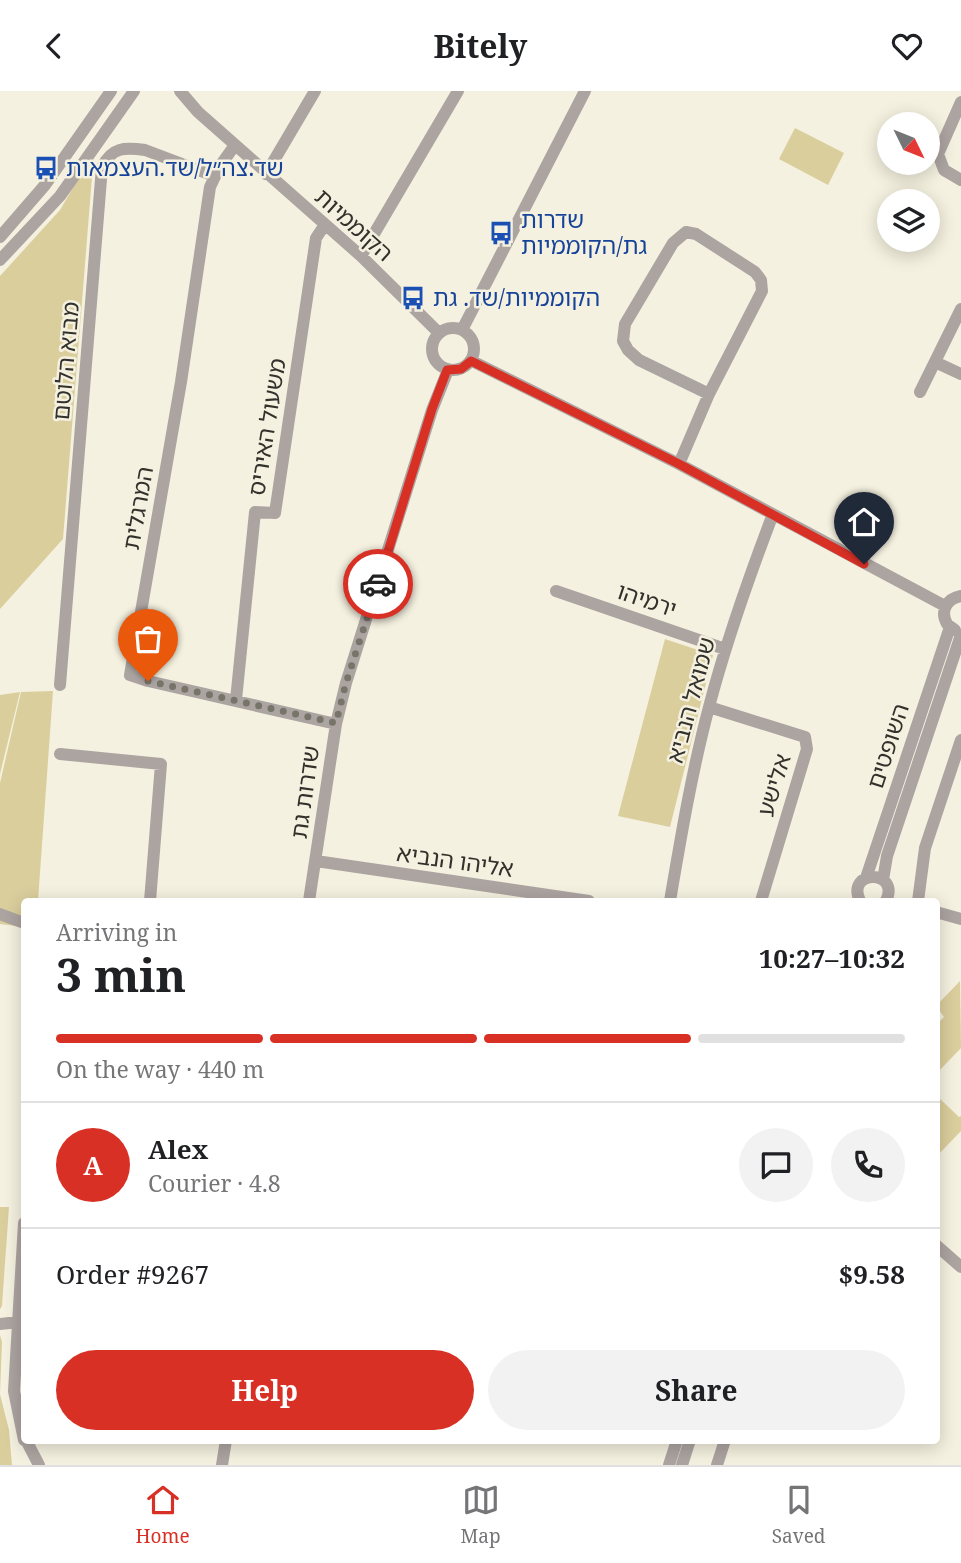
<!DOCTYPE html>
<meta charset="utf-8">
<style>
:root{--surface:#fff;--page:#f2f2f2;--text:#202124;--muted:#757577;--line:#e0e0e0;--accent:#d93025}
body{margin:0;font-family:"Noto Serif","Noto Sans Hebrew",serif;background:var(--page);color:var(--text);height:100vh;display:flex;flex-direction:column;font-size:26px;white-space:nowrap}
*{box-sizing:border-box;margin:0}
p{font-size:23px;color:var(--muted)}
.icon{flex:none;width:38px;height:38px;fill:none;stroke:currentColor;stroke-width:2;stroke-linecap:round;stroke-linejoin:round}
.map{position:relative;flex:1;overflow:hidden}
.side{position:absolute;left:21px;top:807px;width:919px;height:546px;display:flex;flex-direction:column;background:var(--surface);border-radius:7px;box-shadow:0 4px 18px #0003}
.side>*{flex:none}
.needle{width:46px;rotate:133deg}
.controls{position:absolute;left:877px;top:21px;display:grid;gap:14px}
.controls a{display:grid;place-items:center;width:63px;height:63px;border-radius:50%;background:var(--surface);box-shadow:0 4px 18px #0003;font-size:35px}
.pin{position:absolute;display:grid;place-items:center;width:60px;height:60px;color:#fff;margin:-72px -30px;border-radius:50% 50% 50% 0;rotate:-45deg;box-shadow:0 0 7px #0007}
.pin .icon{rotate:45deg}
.courier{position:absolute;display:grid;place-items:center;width:70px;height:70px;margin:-35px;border:5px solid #d93025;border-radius:50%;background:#fff;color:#222;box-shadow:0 2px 9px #0007}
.overview em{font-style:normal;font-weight:700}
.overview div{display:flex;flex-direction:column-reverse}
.overview{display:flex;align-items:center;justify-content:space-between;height:119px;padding:0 35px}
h1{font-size:46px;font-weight:700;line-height:52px}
.bar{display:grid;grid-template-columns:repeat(4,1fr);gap:10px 7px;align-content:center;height:84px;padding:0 35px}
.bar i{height:9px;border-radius:5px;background:var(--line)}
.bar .active{background:var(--accent)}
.bar p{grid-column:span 4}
.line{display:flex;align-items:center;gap:18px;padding:0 35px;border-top:2px solid var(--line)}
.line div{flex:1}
.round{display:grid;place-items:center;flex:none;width:74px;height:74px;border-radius:37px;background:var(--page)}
.action{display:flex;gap:14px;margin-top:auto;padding:14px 35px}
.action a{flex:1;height:80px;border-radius:42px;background:var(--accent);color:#fff;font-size:28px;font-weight:700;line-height:80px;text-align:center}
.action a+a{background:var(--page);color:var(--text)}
header{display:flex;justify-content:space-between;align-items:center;height:91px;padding:0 35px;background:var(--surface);font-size:32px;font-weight:700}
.tabs{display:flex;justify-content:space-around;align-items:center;height:98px;border-top:2px solid var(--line);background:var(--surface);font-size:19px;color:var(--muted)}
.tabs a{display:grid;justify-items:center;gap:4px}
.tabs .active{color:var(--accent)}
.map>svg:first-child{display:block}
</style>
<header><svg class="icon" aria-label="back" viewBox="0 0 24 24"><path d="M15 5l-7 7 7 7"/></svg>Bitely<svg class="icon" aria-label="heart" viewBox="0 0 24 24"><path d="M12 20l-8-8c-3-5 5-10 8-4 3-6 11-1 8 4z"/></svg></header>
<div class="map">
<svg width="961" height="1374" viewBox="0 0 961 1374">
<rect width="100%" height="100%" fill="#f5f1e0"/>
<!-- green -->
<path fill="#dbce9d" d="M795 37 844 62 828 94 779 68Z
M94 61 63 448 0 518V185L60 119Z
M665 548 713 564 670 736 618 725Z
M53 600 38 810H24V836L0 833V692L21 601Z
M20 601 0 683V604Z
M960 890 961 957 936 983V934L944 926 936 915Z
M936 1004 959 1026 961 1025V1040L936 1066Z
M0 1116H9L2 1215 0 1218Z
M0 1244 2 1251 0 1303 9 1339 12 1374H0Z"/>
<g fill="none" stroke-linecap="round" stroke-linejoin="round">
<!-- minor -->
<path stroke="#aca4a1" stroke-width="12" d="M180 0 198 21 361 165 439 242
M961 11 938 63 944 79 961 89
M235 54 220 75 210 96 181 291 130 584 148 590 336 633
M266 83 315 0
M0 146 45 94 111 0
M361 165 458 0
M0 169 60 105 134 0
M432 258a21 21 0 1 1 42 0a21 21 0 1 1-42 0Z
M462 239 585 0
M472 270 679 373 945 515
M935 271 961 283
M920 301 961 218
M679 373 709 303 762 200 761 189 755 181 696 143 686 141 673 152 625 233 623 250 628 259 639 269 709 303
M556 500 725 558
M955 539 947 533C940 520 946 508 961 505
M60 594 102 76C112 56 125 56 145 59L214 85
M236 609 255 421 275 422 316 147 324 135
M709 616 805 646 807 658 761 810
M60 663 161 673 150 810
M316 770 589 810
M866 787 950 536
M883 789 887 765 961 544
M309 810 336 633 346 592 432 319 448 279
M670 810C681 745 692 680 709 616 726 551 749 486 773 423
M860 810C845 778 901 778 886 810
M918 810 925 757 961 649
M936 821 961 828
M0 823 24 832
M24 1132 14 1300 24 1349
M936 1154 961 1176
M0 1233 18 1231
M26 1349 39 1374
M222 1374 226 1349
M669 1374 677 1349
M682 1374 690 1349
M717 1374 725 1349"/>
</g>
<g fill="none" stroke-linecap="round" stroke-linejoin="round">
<!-- done -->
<path stroke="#77746a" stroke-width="7" stroke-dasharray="0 12.6" d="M148 590 336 632 346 592 378 493"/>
<!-- route -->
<path stroke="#d93025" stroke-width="9" d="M378 493 432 318 447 279 461 278 471 270 679 373 864 473"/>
</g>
<!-- icons -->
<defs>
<g id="bus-bare" transform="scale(1.89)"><path d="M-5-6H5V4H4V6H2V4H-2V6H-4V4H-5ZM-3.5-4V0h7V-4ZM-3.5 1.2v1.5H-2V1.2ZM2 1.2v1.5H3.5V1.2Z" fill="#1a4fb4" stroke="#f5f1e0" stroke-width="2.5" paint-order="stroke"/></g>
</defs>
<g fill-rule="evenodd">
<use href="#bus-bare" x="46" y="77"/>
<use href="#bus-bare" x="501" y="142"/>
<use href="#bus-bare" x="413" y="207"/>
</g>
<g text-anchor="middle" stroke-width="5" stroke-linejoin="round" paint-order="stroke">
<!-- transit labels -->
<g font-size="23" fill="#164399" stroke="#f5f1e0" text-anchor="start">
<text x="66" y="85">שד.צה״ל/שד.העצמאות</text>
<text x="521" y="137">שדרות<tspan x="521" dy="26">גת/הקוממיות</tspan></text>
<text x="433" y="215">הקוממיות/שד. גת</text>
</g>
<!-- street labels -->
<g font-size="23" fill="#33312b" stroke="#f5f1e0">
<text transform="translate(354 134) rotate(42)" y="8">הקוממיות</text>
<text transform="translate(66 270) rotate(-85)" y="8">מבוא הלוטם</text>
<text transform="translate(267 336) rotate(-81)" y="8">משעול האיריס</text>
<text transform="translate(138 417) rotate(-80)" y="8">המרגלית</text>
<text transform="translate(647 509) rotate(19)" y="8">ירמיהו</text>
<text transform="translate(691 609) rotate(-75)" y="8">שמואל הנביא</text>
<text transform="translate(888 655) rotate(-72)" y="8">השופטים</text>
<text transform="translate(774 694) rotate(-73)" y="8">אלישע</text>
<text transform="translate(305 701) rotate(-82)" y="8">שדרות גת</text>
<text transform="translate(455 770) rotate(8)" y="8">אליהו הנביא</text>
</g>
</g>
</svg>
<div class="controls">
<a><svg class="needle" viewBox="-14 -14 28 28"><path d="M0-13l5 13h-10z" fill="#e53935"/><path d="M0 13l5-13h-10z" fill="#757577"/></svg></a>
<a><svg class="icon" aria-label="layers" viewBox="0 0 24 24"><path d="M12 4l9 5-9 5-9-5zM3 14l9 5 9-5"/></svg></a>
</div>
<div class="pin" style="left:148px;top:590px;background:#ea580c"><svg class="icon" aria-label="bag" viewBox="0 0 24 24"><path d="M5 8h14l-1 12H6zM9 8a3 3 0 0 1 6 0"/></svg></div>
<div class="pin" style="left:864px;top:473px;background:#1f2937"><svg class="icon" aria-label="home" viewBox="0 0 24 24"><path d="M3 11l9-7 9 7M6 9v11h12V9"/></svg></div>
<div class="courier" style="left:378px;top:493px"><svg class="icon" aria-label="car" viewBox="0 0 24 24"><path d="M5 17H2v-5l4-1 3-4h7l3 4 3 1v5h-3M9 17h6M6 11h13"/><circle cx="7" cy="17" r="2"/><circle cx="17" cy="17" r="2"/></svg></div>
<section class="side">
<div class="overview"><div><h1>3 min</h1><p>Arriving in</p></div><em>10:27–10:32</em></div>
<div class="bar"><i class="active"></i><i class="active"></i><i class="active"></i><i></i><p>On the way · 440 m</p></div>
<div class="line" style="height:126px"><b class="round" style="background:var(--accent);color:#fff">A</b><div><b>Alex</b><p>Courier · 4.8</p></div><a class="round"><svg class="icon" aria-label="chat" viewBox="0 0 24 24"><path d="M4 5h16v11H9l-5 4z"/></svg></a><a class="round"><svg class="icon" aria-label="phone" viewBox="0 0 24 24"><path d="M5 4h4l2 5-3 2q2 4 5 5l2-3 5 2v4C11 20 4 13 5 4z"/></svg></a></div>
<div class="line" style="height:91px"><div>Order #9267</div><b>$9.58</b></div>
<div class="action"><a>Help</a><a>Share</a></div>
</section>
</div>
<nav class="tabs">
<a class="active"><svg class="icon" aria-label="home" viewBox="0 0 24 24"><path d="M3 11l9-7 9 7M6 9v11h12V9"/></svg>Home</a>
<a><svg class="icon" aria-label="map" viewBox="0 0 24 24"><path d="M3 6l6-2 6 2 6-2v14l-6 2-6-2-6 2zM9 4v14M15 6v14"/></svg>Map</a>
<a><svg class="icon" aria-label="saved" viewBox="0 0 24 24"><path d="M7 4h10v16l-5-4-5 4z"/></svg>Saved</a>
</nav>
